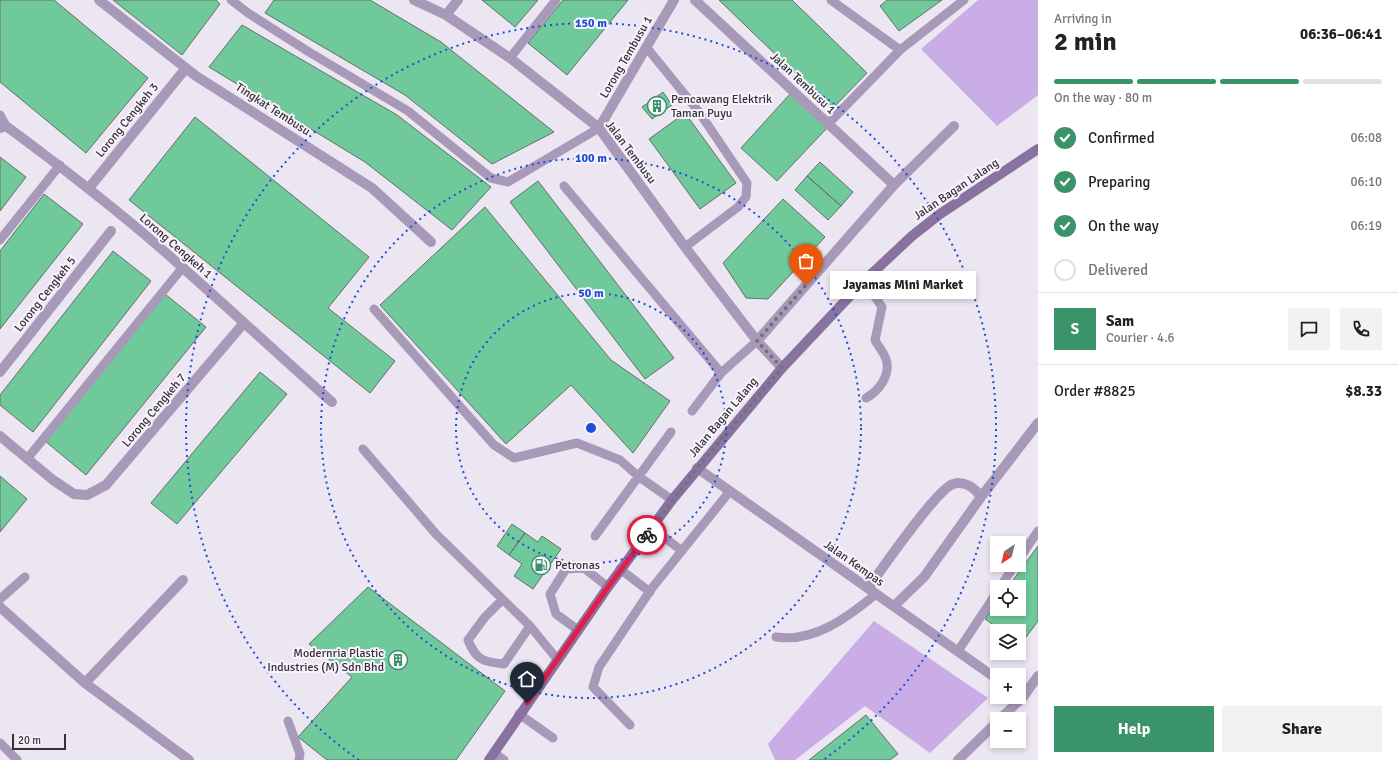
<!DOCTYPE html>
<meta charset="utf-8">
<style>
:root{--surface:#fff;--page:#f2f2f2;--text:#222;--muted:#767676;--line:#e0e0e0;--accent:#3a9369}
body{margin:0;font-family:Signika,sans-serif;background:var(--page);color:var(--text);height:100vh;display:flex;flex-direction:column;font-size:15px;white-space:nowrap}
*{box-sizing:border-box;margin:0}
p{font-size:13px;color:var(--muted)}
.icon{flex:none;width:22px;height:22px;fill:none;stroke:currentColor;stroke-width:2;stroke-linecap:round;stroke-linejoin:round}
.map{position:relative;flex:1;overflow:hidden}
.drawer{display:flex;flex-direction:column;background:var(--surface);width:360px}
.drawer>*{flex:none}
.needle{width:26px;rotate:215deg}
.fabs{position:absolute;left:990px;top:536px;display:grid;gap:8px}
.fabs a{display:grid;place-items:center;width:36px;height:36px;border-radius:0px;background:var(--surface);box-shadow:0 2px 6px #0003;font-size:20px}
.scale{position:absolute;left:12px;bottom:10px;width:54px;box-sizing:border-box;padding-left:4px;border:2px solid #343236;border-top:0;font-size:11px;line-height:14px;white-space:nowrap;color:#343236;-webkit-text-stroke:3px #f9f3fe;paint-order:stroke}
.pin{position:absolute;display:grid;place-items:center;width:34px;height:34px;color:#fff;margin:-41px -17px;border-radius:50% 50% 50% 0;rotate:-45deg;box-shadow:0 0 4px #0007}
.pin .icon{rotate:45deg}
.courier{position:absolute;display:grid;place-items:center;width:40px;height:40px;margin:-20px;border:3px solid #e11d48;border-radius:50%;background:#fff;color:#222;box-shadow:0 1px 5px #0007}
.bubble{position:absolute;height:28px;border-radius:0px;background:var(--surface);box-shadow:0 2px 6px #0003;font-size:13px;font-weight:800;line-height:28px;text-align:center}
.head em{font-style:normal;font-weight:800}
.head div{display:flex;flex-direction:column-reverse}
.head{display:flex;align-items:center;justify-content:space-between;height:68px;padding:0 16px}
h1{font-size:26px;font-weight:800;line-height:30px}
.bar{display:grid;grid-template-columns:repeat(4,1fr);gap:6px 4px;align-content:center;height:48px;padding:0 16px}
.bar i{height:5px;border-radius:3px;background:var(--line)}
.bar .on{background:var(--accent)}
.bar p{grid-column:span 4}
.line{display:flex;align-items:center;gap:10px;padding:0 16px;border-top:1px solid var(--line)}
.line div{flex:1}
.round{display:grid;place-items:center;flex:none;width:42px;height:42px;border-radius:0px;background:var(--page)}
ol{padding:0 16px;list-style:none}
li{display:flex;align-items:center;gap:12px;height:44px}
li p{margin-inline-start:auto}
li .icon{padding:4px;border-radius:50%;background:var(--accent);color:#fff;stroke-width:4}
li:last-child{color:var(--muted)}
li i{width:22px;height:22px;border:2px solid var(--line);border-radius:50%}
.cta{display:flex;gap:8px;margin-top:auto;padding:8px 16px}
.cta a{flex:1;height:46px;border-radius:0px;background:var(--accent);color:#fff;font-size:16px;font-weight:800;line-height:46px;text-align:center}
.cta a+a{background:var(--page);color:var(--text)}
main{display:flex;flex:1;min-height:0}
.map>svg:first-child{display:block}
</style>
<main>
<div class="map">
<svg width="1038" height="760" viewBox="0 0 1038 760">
<rect width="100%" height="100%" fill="#ebe6f1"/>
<!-- green -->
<path fill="#caace7" d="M978 0H1038V95L997 126 921 49Z
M874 621 988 698 930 753 865 706 795 760H775L768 744Z"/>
<!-- building -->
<path fill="#70c99a" stroke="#656f69" d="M0 0H54L148 78 86 153 0 82Z
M113 0H216L220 4 182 55Z
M274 0H370L441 42 554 132 492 164 405 95 265 13Z
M482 0H538L515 27Z
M563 0H628L567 75 528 43Z
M719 0H792L867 73 832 109Z
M887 0H942L899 31 880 6Z
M242 25 397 115 491 187 452 230 365 162 209 67Z
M663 92 672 105 652 119 642 107Z
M790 94 827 128 777 181 741 148Z
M685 113 736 183 700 209 649 139Z
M195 117 369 257 328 308 395 361 370 393 129 200Z
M0 157 26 177 0 211Z
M820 162 853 192 841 206 807 176Z
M807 176 841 206 828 220 795 190Z
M538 181 674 358 645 379 510 202Z
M44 194 83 224 0 329V251Z
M783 199 825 237 768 299 746 298 723 263Z
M485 207 611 360 670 401 633 453 571 385 506 444 380 305Z
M113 251 151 281 33 432 0 405V395Z
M165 294 206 327 86 475 45 441Z
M260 372 287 394 177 524 151 503Z
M0 476 27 499 0 532Z
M512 524 525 533 509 555 497 546Z
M525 533 538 542 542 536 561 549 533 589 514 576 522 564 509 555Z
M1038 546V621L1021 644 1019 643V631H1002L985 619 997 602V609H1019V587H1008Z
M368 587 505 691 456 760H327L298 737 352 677 309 644Z
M866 715 898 754 890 760H809Z"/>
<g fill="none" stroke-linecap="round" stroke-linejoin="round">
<!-- service -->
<path stroke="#a999b9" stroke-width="9" d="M231 0 248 13 309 52 408 111 491 178 508 182 599 128
M831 0 900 50
M647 48 699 112 747 183 746 197 738 207 685 247
M510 58 556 0
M0 115 6 126
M828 124 900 50 964 0
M564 186 721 373
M0 240 60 165
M864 281 882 307 875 340C878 346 884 353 886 359 891 375 879 391 866 398
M374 309 494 445 514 458 577 443 620 460 638 476 672 500
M692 411 721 373 757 341
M363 449 436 534 530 626 557 659
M27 459 183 267
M652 528 682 551
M595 536 671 432
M1019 559 1038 531
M620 569 650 592
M1000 587 1015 565
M0 599 25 577
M502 600 485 617 468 640C476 660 483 662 504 664L530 626
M578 630 556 614 550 594 566 569 584 568 608 587
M776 637C814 643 848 617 876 594
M958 651 997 592
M519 714 553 738
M288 721 300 754 299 760
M630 725 593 687 599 667 652 588 730 491
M0 743 17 760
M494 753 504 760"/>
<!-- minor -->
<path stroke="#a999b9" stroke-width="10" d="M99 0 196 76 372 188 431 242
M414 0 446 15 510 58 599 128 685 247 757 341 782 368
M695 0 894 185
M446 15 458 0
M0 128 6 126C67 171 127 217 183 268 233 312 282 358 332 402
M599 128 674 0
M89 188 186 68
M757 341 894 185 954 126
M0 372 111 231
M0 436 53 480 74 494 87 495 106 485 243 324
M697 468 997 679
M981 497 1038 423
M868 588C882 569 936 490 953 484 965 480 976 489 981 497L924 577 894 606
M0 607 85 683 189 760
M85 683 183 580
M1000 719 1023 697 1038 676
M958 760 997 722"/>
<!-- secondary -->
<path stroke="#8a72a0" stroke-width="10" d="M489 760 608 587 672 500 782 368 864 281 912 236 940 214 1038 149"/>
</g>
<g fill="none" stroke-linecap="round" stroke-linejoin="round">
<!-- done -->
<path stroke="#747177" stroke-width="4" stroke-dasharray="0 7.2" d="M647 535 697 468 782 368 757 341 806 285"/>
<!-- route -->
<path stroke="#e11d48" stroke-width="5" d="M527 703 608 587 647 535"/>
</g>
<!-- distance rings -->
<g fill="none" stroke="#1d4ed8" stroke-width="2" stroke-dasharray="2 4">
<circle cx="591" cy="428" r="135"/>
<circle cx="591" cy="428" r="270"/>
<path d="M359 760A405 405 0 1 1 823 760"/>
</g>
<!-- icons -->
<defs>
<g id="building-ring" transform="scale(1)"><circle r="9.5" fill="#f9f3fe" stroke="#3a9369" stroke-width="1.5"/><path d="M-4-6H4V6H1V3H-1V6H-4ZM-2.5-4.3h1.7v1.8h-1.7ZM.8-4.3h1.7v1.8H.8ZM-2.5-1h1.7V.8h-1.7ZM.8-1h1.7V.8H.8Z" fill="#3a9369"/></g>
<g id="fuel-ring" transform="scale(1)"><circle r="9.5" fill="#f9f3fe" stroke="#3a9369" stroke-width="1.5"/><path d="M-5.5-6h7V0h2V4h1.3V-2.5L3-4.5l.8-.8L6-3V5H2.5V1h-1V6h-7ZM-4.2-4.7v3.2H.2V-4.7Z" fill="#3a9369"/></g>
</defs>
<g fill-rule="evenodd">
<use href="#building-ring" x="657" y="106"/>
<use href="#fuel-ring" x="541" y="565"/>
<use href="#building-ring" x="398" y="660"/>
</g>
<g text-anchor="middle" stroke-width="4" stroke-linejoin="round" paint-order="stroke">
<!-- street labels -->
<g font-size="12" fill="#343236" stroke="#f9f3fe">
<text transform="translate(626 57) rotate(-60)" y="4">Lorong Tembusu 1</text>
<text transform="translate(803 83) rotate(43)" y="4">Jalan Tembusu 1</text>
<text transform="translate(273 109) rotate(33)" y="4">Tingkat Tembusu</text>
<text transform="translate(127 120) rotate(-51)" y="4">Lorong Cengkeh 3</text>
<text transform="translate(631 152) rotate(53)" y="4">Jalan Tembusu</text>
<text transform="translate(956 189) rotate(-34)" y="4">Jalan Bagan Lalang</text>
<text transform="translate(176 246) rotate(41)" y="4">Lorong Cengkeh 1</text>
<text transform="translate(45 294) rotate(-52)" y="4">Lorong Cengkeh 5</text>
<text transform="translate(154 410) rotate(-50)" y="4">Lorong Cengkeh 7</text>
<text transform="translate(723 417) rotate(-50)" y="4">Jalan Bagan Lalang</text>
<text transform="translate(854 563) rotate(35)" y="4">Jalan Kempas</text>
</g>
<!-- poi labels -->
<g font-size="12" fill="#343236" stroke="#f9f3fe" text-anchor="start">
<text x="671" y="103">Pencawang Elektrik<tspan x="671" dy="14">Taman Puyu</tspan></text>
<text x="555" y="569">Petronas</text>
<text x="384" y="657" text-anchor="end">Modernria Plastic<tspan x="384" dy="14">Industries (M) Sdn Bhd</tspan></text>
</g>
</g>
<circle cx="591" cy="428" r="6" fill="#1d4ed8" stroke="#f9f3fe" stroke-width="2"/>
<g font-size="12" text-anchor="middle" font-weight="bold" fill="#1d4ed8" stroke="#f9f3fe" stroke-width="4" stroke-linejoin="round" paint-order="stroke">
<text x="591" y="27">150 m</text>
<text x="591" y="162">100 m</text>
<text x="591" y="297">50 m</text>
</g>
</svg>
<div class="fabs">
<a><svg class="needle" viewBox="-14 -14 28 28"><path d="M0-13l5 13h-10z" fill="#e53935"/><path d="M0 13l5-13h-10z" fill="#767676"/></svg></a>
<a><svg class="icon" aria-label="locate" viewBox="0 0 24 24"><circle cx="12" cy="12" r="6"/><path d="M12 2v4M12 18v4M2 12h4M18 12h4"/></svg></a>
<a><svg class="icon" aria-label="layers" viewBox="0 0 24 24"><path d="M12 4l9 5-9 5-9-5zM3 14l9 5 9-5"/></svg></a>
<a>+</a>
<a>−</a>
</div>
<div class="scale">20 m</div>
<div class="pin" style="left:806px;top:285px;background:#ea580c"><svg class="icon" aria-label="bag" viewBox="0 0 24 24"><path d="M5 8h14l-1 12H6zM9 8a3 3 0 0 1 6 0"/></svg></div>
<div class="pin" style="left:527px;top:703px;background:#1f2937"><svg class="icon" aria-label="home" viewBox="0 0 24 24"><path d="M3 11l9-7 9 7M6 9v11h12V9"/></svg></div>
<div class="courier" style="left:647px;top:535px"><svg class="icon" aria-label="bike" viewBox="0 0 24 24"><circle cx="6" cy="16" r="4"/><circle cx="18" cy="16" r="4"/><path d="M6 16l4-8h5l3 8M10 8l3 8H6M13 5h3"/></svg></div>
<div class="bubble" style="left:830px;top:271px;width:146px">Jayamas Mini Market</div>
</div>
<section class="drawer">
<div class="head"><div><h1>2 min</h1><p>Arriving in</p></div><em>06:36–06:41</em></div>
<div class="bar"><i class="on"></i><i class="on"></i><i class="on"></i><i></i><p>On the way · 80 m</p></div>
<ol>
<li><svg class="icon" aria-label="check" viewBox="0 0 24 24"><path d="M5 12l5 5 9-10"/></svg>Confirmed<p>06:08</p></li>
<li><svg class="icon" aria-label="check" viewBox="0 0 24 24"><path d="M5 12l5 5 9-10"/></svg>Preparing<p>06:10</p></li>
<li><svg class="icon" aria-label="check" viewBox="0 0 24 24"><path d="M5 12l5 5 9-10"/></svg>On the way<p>06:19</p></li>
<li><i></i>Delivered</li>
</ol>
<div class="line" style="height:72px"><b class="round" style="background:var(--accent);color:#fff">S</b><div><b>Sam</b><p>Courier · 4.6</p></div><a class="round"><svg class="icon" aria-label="chat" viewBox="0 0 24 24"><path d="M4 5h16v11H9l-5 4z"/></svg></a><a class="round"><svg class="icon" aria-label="phone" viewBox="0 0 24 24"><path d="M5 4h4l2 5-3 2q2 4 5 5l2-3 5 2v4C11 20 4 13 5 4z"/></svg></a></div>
<div class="line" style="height:52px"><div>Order #8825</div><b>$8.33</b></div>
<div class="cta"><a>Help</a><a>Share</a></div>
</section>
</main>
